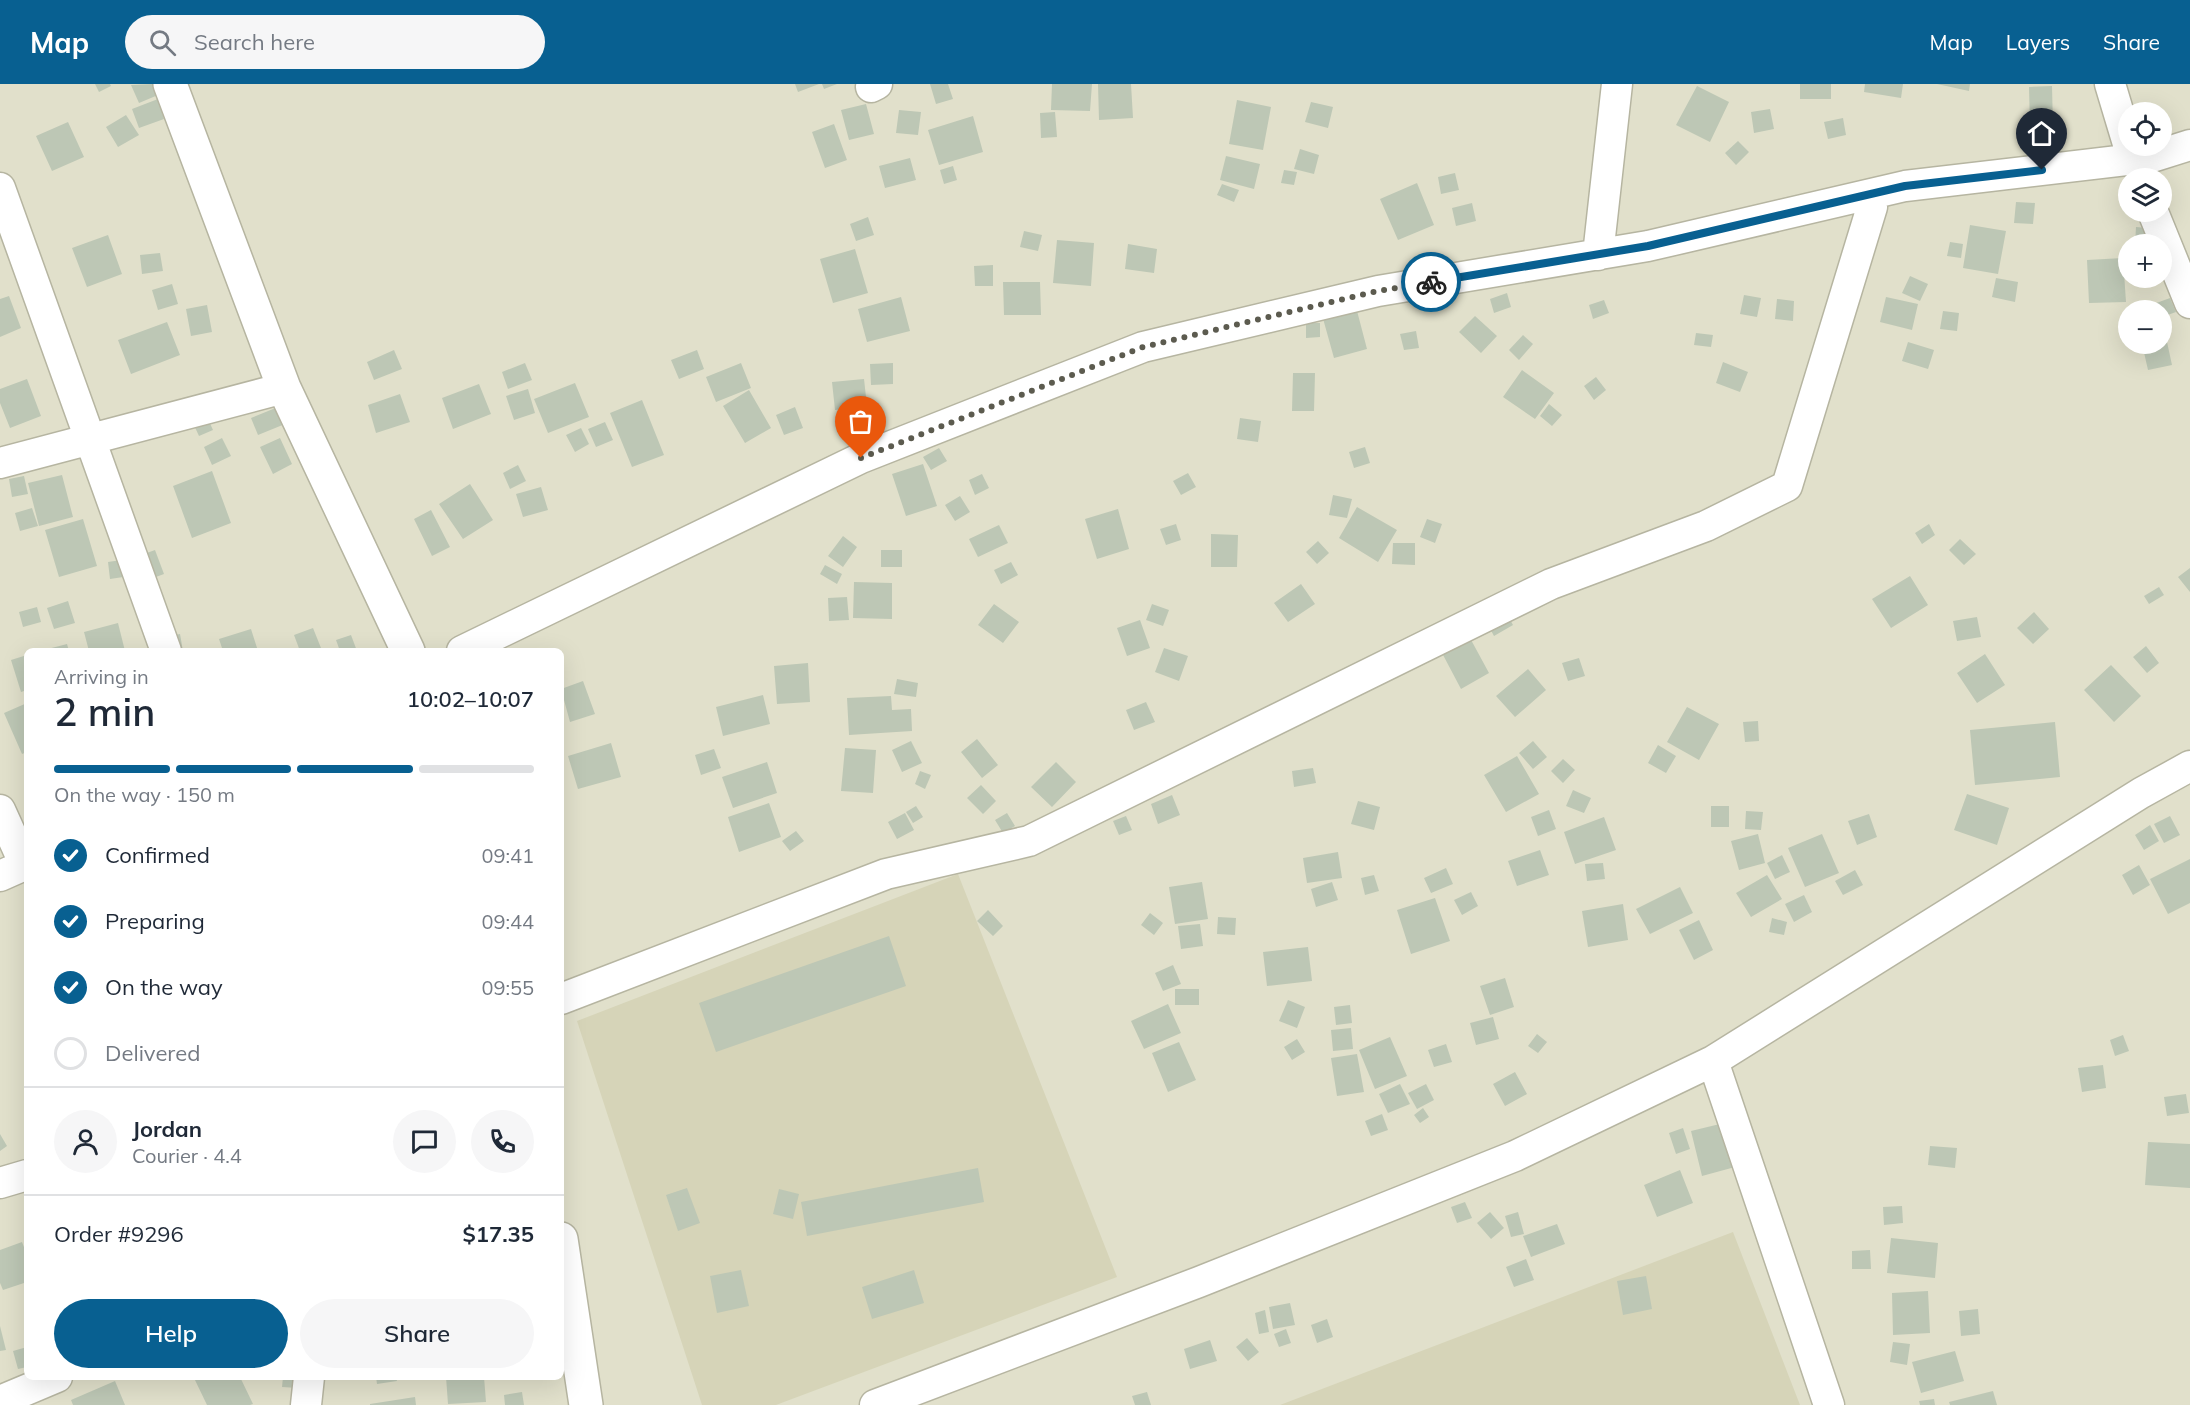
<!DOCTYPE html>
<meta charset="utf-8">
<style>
:root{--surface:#fff;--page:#f6f6f7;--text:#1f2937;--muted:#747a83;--line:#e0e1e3;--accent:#086091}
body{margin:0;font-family:Mulish,sans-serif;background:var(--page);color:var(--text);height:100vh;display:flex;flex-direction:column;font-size:22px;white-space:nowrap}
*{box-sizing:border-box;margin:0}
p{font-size:20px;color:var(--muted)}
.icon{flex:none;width:33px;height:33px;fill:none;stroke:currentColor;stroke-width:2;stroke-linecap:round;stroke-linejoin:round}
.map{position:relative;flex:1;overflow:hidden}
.sheet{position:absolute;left:24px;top:564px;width:540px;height:732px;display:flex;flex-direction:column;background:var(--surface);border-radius:9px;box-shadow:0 6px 24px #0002}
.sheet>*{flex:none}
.controls{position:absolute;left:2118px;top:18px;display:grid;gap:12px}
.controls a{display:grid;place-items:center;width:54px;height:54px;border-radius:50%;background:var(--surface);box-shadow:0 6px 24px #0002;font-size:30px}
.pin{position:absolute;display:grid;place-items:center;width:51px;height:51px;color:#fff;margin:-62px -26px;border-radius:50% 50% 50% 0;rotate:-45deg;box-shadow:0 0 6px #0007}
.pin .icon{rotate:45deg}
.courier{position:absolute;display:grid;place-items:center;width:60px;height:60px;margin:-30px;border:4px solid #086091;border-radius:50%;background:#fff;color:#222;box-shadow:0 2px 8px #0007}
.summary em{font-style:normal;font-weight:600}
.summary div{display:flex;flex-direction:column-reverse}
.summary{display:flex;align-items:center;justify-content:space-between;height:102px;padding:0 30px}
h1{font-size:39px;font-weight:600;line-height:45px}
.bar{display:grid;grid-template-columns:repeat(4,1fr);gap:9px 6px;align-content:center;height:72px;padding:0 30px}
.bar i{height:8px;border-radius:4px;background:var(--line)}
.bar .selected{background:var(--accent)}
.bar p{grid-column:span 4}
.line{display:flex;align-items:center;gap:15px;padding:0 30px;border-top:2px solid var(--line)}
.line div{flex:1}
.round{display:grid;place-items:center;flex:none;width:63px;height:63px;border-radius:32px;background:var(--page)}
ol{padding:0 30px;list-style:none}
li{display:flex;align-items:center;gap:18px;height:66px}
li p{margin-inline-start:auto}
li .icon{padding:6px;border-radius:50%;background:var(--accent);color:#fff;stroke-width:4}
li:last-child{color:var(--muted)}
li i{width:33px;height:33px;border:3px solid var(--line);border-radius:50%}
.button{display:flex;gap:12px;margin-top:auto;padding:12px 30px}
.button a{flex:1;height:69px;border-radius:36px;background:var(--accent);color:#fff;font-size:24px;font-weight:600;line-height:69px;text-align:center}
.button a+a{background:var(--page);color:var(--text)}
header{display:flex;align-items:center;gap:36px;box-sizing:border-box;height:84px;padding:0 30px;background:var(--accent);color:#fff}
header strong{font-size:28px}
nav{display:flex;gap:33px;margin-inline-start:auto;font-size:21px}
.search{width:420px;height:54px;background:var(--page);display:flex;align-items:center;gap:15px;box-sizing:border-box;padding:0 21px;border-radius:33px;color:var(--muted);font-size:22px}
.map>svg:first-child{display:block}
</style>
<header>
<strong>Map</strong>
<div class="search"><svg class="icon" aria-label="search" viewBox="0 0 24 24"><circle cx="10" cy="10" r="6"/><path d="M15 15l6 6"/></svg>Search here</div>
<nav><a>Map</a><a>Layers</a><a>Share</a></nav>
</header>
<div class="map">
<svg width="2190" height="1321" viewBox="0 0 2190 1321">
<rect width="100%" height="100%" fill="#e1e0cb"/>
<!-- built -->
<path fill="#d6d4b8" d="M958 790 1117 1193 776 1321H702L577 937Z
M1733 1148 1800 1321H1280Z"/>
<!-- building -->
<path fill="#bdc7b5" d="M95 0H110L111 2 99 8Z
M153 0 158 11 139 19 131 1Z
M795 0H819L798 8Z
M822 0H837L824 5Z
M930 0H948L953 15 936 20Z
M1052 0H1092L1090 27 1051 26Z
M1098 0H1131L1133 34 1099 36Z
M1800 0H1831V15H1800Z
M1865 0H1903L1901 14 1864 8Z
M1937 0H1970L1969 7Z
M1697 2 1729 18 1710 58 1676 41Z
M2052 2 2053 43 2030 44 2029 3Z
M158 15 164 35 139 44 132 25Z
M1237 16 1271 23 1263 66 1229 60Z
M1311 18 1333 23 1328 44 1305 38Z
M866 20 874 50 849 56 841 26Z
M1770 25 1774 45 1754 49 1751 28Z
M899 26 921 28 918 51 896 49Z
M1055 28 1057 53 1041 54 1040 29Z
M126 31 139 51 118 63 106 43Z
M973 32 983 68 939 81 928 46Z
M1843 34 1846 51 1828 55 1824 38Z
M68 38 84 73 52 87 36 52Z
M834 40 847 76 825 84 812 48Z
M1738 57 1749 68 1736 81 1725 69Z
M1300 65 1319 71 1314 90 1294 85Z
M1226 72 1260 80 1254 105 1220 96Z
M910 74 916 96 885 104 879 82Z
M953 82 957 96 944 100 940 86Z
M1284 86 1297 88 1294 101 1281 99Z
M1455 89 1459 106 1441 110 1438 93Z
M1417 99 1434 141 1398 156 1380 115Z
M1222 100 1239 106 1234 118 1217 111Z
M2016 118 2035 119 2033 140 2014 139Z
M1472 119 1476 137 1456 142 1452 124Z
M868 133 874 151 856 157 850 140Z
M1970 141 2006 147 1998 190 1963 184Z
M2136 143 2157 145 2156 160H2135Z
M1024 147 1042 151 1038 167 1020 163Z
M108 151 122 190 87 203 72 164Z
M1057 156 1094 159 1091 202 1053 199Z
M1950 158 1963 160 1961 174 1947 172Z
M1128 160 1157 165 1154 189 1125 185Z
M855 165 868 209 833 219 820 175Z
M160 169 163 187 142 190 140 171Z
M2123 174 2126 218 2089 219 2087 176Z
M993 181V202H975L974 182Z
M1910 192 1928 200 1920 217 1902 209Z
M1996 194 2018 198 2015 218 1992 213Z
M1003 198H1040L1041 231H1004Z
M172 200 178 220 158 226 152 206Z
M1507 209 1511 223 1494 229 1490 215Z
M1744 211 1761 214 1757 233 1740 230Z
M9 212 21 244 0 253V215Z
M901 213 910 247 867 258 858 225Z
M1886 213 1918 220 1912 246 1880 238Z
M2170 214 2176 228 2162 233V226H2153L2151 221Z
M1777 215 1794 217 1793 237 1775 235Z
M1604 216 1609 229 1593 235 1589 221Z
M207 221 212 248 191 252 186 225Z
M1356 223 1367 265 1334 274 1322 231Z
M1943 227 1959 229 1957 247 1940 245Z
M1475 232 1497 252 1481 269 1459 248Z
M167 238 180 271 131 290 118 256Z
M1306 239H1320V253L1306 254Z
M1416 247 1419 264 1404 266 1400 250Z
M1696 249 1713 251 1711 263 1694 261Z
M1523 251 1533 260 1519 276 1509 266Z
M1908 258 1934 266 1928 285 1902 277Z
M2167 258 2172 281 2148 286 2143 264Z
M394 266 402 285 374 296 367 278Z
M697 266 704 285 679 295 671 276Z
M1723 278 1748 288 1740 308 1716 299Z
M525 279 532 296 508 305 502 288Z
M741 279 751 304 716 318 706 293Z
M893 279V300L871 301 870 280Z
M1522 286 1554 309 1535 335 1503 313Z
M1293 289H1315L1314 327H1292Z
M1596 293 1606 306 1594 316 1584 302Z
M27 295 41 332 10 344 0 319V305Z
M864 295 867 322 835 326 832 298Z
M575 299 589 333 548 349 534 315Z
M479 300 491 330 453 345 442 314Z
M528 305 535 329 514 336 506 312Z
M749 306 771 344 745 359 723 322Z
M400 310 410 338 376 349 368 321Z
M642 316 664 371 632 383 610 329Z
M1549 320 1562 331 1552 342 1540 332Z
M278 323 285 340 258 351 251 334Z
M795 323 803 344 784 351 776 331Z
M207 333 213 346 199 352 193 339Z
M1240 334 1261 337 1258 358 1237 355Z
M605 338 613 356 596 363 588 345Z
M581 344 589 360 575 368 566 351Z
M222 354 231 372 212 381 204 363Z
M280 354 292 380 273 390 260 363Z
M1365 363 1370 379 1354 384 1349 368Z
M939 364 947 377 931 386 923 373Z
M923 380 937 422 906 432 892 390Z
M518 381 526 397 510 405 503 389Z
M212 387 231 439 192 454 173 402Z
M1188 389 1196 403 1181 411 1173 397Z
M982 390 989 404 975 411 969 396Z
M62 391 73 433 39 442 28 399Z
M24 392 28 410 12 413 9 395Z
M470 400 493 436 463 455 439 420Z
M541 403 548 426 523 433 516 410Z
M1333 411 1352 415 1347 434 1329 431Z
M960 412 970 428 955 437 945 421Z
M1357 423 1397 446 1378 478 1339 454Z
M32 424 38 442 20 447 15 429Z
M1118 425 1129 465 1097 475 1085 435Z
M431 426 450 463 432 472 414 435Z
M83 435 97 482 59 493 45 446Z
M1427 435 1442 440 1435 459 1420 453Z
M1176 440 1181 456 1166 461 1160 445Z
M1929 440 1935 451 1922 460 1915 449Z
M999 441 1008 459 978 473 969 455Z
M1211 450 1238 451 1237 483H1211Z
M843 452 857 463 843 483 828 472Z
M1960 455 1976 470 1964 481 1949 466Z
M1318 457 1329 469 1317 480 1306 468Z
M1393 459H1415V481L1392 480Z
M155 466 164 490 145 497 136 473Z
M881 466H902V483H881Z
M128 475 130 492 110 495 108 478Z
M1011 478 1018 491 1001 500 994 486Z
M825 481 842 490 837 500 820 490Z
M2190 484V508L2178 493Z
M1910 492 1928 521 1891 544 1872 515Z
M854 498 892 499V535L853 534Z
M1301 500 1315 520 1288 538 1274 519Z
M2159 503 2164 511 2149 520 2144 512Z
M847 513 849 536 829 537 828 514Z
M68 517 75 539 54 545 47 524Z
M994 520 1019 538 1003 559 978 541Z
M1152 520 1169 526 1163 542 1146 536Z
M37 523 41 538 23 543 19 528Z
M1506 528 1513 541 1494 552 1487 539Z
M2034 528 2049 545 2033 560 2017 544Z
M1977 533 1981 553 1957 557 1953 537Z
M1140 536 1150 564 1127 572 1117 544Z
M118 539 125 567H89L84 548Z
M313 544 321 564 300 567 294 551Z
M251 545 258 567H223L219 555Z
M180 550 183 567H164L162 554Z
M351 551 357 567H340L336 556Z
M1470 554 1489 589 1461 605 1442 569Z
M67 560 69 567H44V566Z
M2146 562 2159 579 2147 589 2133 573Z
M1164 564 1188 572 1179 597 1155 588Z
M1985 570 2005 601 1977 619 1957 589Z
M27 571V606L21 608 11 576Z
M1579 574 1585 592 1568 597 1562 579Z
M808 579 810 618 777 620 774 582Z
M2111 581 2141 612 2114 638 2084 606Z
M1528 585 1546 606 1515 633 1496 612Z
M897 595 918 599 916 613 894 610Z
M583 597 595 630 570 638 561 605Z
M763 611 770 640 723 652 716 623Z
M891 612 892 626 911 625 912 647 849 651 847 614Z
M1146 618 1155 638 1134 646 1126 626Z
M27 619V668L22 670 4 629Z
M1687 623 1719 640 1699 676 1667 658Z
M1758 637 1759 657 1745 658 1743 638Z
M2055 638 2060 693 1975 701 1970 646Z
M977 655 998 681 982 694 961 668Z
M911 657 922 679 902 688 892 666Z
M1533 657 1547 673 1533 685 1519 669Z
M611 659 621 693 578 705 568 672Z
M1658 661 1676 672 1666 689 1648 679Z
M845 664 876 666 873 709 841 707Z
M714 665 721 684 701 691 695 671Z
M1517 672 1539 710 1506 728 1484 691Z
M1563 675 1575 686 1563 699 1551 687Z
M767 678 777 709 733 724 722 693Z
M1056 678 1076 698 1052 723 1031 703Z
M1313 684 1316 699 1294 703 1292 687Z
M920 687 931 691 925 705 915 700Z
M981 701 996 717 983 730 967 714Z
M1573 706 1591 714 1584 729 1566 722Z
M1967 710 2009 724 1997 761 1954 746Z
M1172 711 1180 731 1158 740 1151 720Z
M1358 717 1380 723 1374 746 1351 740Z
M769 719 781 753 739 768 728 733Z
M916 722 923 733 913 739 906 728Z
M1711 722H1729V743H1711Z
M1549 726 1556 745 1538 752 1531 733Z
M1746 727 1763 728 1761 746 1745 745Z
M905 729 914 746 897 755 888 738Z
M1007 729 1015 742 1003 749 995 736Z
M1869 730 1877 753 1857 761 1848 737Z
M1126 732 1132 746 1119 751 1113 737Z
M2170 732 2180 751 2164 759 2154 740Z
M1604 733 1616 766 1575 780 1564 748Z
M2150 741 2159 757 2144 766 2135 751Z
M796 747 804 757 790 767 782 757Z
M1758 750 1765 779 1739 786 1731 757Z
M1822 750 1839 789 1805 803 1788 764Z
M1540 766 1549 791 1517 802 1508 777Z
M1338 768 1342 794 1307 799 1303 774Z
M1782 771 1790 788 1775 795 1767 779Z
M2190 775V819L2168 830 2150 795Z
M1603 779 1605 795 1587 797 1585 780Z
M2139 781 2150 801 2133 811 2122 791Z
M1446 784 1453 800 1431 809 1424 794Z
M1855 786 1863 801 1843 811 1835 797Z
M1374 791 1379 807 1365 811 1361 794Z
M1767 791 1782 815 1751 833 1736 809Z
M1202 798 1208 835 1175 840 1169 803Z
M1332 798 1338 816 1316 823 1311 805Z
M1680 803 1693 829 1650 850 1636 825Z
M1471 808 1478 822 1462 831 1454 816Z
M1804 811 1812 828 1794 838 1785 820Z
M1435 814 1450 857 1411 870 1397 826Z
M1623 820 1628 856 1588 863 1582 827Z
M988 826 1003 842 993 852 977 837Z
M1150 829 1163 839 1154 851 1141 841Z
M1218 833 1236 834 1235 851 1217 850Z
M1772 834 1787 838 1784 851 1769 848Z
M1699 836 1713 866 1694 876 1679 846Z
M1200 840 1203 862 1181 865 1178 842Z
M889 852 906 902 716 968 699 919Z
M1308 863 1312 897 1267 902 1263 868Z
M1173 881 1181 900 1163 907 1155 889Z
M1505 894 1514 923 1490 931 1480 902Z
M1175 905H1199V921H1175Z
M1288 916 1305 923 1297 944 1279 937Z
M1168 920 1181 949 1144 965 1131 937Z
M1350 921 1352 939 1336 941 1334 923Z
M1493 933 1499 955 1476 961 1470 939Z
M1351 944 1353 965 1333 967 1331 946Z
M1537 950 1547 958 1538 969 1528 962Z
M2123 951 2129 967 2115 972 2110 956Z
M1390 953 1407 992 1375 1005 1359 966Z
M1297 955 1305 968 1292 976 1284 963Z
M1179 958 1196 996 1168 1008 1152 969Z
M1446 960 1452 978 1434 983 1428 966Z
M1357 970 1364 1008 1337 1012 1331 974Z
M2103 981 2106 1004 2082 1008 2078 984Z
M1515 988 1527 1010 1505 1022 1493 1000Z
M1400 1000 1410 1020 1388 1029 1379 1010Z
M1426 1000 1434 1016 1417 1025 1408 1009Z
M2186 1010 2189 1029 2167 1032 2164 1013Z
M1423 1024 1429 1033 1420 1039 1414 1031Z
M1382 1030 1388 1046 1371 1052 1365 1037Z
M1724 1039 1735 1083 1702 1092 1691 1047Z
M1683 1044 1690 1065 1676 1070 1669 1049Z
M0 1050 7 1062 0 1067Z
M2148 1058 2190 1060V1104L2145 1101Z
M1930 1062 1957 1064 1955 1084 1928 1081Z
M978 1084 984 1118 807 1152 801 1118Z
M1680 1086 1693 1119 1657 1133 1644 1101Z
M687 1104 700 1139 678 1147 666 1111Z
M779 1105 799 1110 793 1135 773 1130Z
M1465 1118 1472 1134 1457 1139 1451 1123Z
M1902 1122 1903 1139 1884 1141 1883 1123Z
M1490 1128 1504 1144 1491 1155 1477 1139Z
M1518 1128 1524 1150 1511 1153 1505 1132Z
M1557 1140 1565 1160 1531 1173 1523 1152Z
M1891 1154 1938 1159 1935 1194 1887 1189Z
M22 1158 27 1171V1198L3 1206 0 1199V1166Z
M1870 1166 1871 1185H1852V1167Z
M1526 1175 1534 1196 1514 1203 1506 1183Z
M741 1186 749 1222 717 1229 710 1192Z
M914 1186 924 1219 872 1235 862 1203Z
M1646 1192 1652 1225 1623 1231 1617 1197Z
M1928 1207 1930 1249 1893 1251 1892 1209Z
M1290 1219 1295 1241 1273 1245 1269 1223Z
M1978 1225 1980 1250 1961 1252 1959 1227Z
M1265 1226 1269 1248 1259 1250 1255 1229Z
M1327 1235 1333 1253 1317 1259 1311 1241Z
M0 1242 6 1266 0 1267Z
M1286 1245 1291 1259 1279 1263 1274 1250Z
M1247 1254 1259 1268 1248 1277 1236 1263Z
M1210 1256 1217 1277 1190 1285 1184 1265Z
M1893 1258 1910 1260 1907 1281 1890 1278Z
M27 1263V1283L18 1285 13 1267Z
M1955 1267 1964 1297 1921 1309 1912 1278Z
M240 1293 253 1320 250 1321H207L194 1294Z
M283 1293H298V1304L282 1303Z
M376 1293H396L397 1297 377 1300Z
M446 1293H484L486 1318 448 1320Z
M115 1297 125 1321H73L71 1316Z
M1993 1307 1997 1321H1950L1949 1318Z
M522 1308 524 1321H505L504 1311Z
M1147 1308 1151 1321H1135L1132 1312Z
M415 1313 416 1321H370V1320Z
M1934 1315 1935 1321H1920L1919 1317Z"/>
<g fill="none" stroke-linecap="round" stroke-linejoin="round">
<!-- minor casing -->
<g stroke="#b6b5a1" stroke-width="33">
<path id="minor" d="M2110 0 2128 60
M871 3 877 0
M0 104 166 567
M2153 128 2190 219
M1598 171 1617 0
M0 379 284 304
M462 567 861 374 1143 263 1378 207 1648 162 1905 102 2152 73 2190 61
M0 726 25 781
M0 792 27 780
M561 915 886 790 1029 757 1551 500 1706 442 1787 402 1872 123
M1713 977 1829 1321
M0 1099 27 1091
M0 1317 57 1293
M306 1321 309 1293
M875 1321 1199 1198 1515 1072 1713 977 2141 709 2190 682"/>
</g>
<!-- tertiary casing -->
<g stroke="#b6b5a1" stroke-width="36">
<path id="tertiary" d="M170 0 284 304 408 567
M561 1155 586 1321"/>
</g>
<!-- minor -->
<use href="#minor" stroke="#fff" stroke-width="30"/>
<!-- tertiary -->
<use href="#tertiary" stroke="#fff" stroke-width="33"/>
</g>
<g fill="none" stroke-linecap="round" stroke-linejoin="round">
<!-- done -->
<path stroke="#5c5b4f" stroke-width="6" stroke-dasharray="0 10.8" d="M861 374 1143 263 1378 207 1431 198"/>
<!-- route -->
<path stroke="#086091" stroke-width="8" d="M1431 198 1648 162 1905 102 2042 86"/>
</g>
</svg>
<div class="controls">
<a><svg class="icon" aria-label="locate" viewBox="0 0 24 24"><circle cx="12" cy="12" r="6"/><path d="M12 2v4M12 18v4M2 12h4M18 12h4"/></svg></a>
<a><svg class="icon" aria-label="layers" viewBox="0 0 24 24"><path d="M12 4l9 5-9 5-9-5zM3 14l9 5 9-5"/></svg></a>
<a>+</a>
<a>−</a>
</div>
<div class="pin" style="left:861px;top:374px;background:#ea580c"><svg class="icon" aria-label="bag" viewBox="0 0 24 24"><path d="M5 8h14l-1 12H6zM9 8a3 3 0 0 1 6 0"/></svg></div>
<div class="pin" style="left:2042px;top:86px;background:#1f2937"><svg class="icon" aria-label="home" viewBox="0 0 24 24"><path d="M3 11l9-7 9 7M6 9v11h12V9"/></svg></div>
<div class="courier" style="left:1431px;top:198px"><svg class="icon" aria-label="bike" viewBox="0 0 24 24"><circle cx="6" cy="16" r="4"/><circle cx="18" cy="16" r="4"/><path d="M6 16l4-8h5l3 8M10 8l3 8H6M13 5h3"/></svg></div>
<section class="sheet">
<div class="summary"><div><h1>2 min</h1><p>Arriving in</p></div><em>10:02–10:07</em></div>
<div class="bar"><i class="selected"></i><i class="selected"></i><i class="selected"></i><i></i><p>On the way · 150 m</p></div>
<ol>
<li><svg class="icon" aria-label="check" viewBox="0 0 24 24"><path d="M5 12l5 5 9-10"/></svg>Confirmed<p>09:41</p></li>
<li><svg class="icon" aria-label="check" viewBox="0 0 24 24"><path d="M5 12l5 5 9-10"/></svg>Preparing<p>09:44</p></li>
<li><svg class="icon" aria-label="check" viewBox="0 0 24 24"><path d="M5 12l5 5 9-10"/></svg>On the way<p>09:55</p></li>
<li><i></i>Delivered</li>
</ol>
<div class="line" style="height:108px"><a class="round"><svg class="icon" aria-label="person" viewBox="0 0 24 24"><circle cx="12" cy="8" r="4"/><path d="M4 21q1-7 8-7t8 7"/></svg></a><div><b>Jordan</b><p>Courier · 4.4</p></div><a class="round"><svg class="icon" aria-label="chat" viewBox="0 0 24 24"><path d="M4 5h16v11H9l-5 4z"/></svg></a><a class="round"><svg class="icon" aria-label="phone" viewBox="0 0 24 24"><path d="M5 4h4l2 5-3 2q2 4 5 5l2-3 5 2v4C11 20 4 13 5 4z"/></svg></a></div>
<div class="line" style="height:78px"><div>Order #9296</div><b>$17.35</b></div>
<div class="button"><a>Help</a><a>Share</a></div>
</section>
</div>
